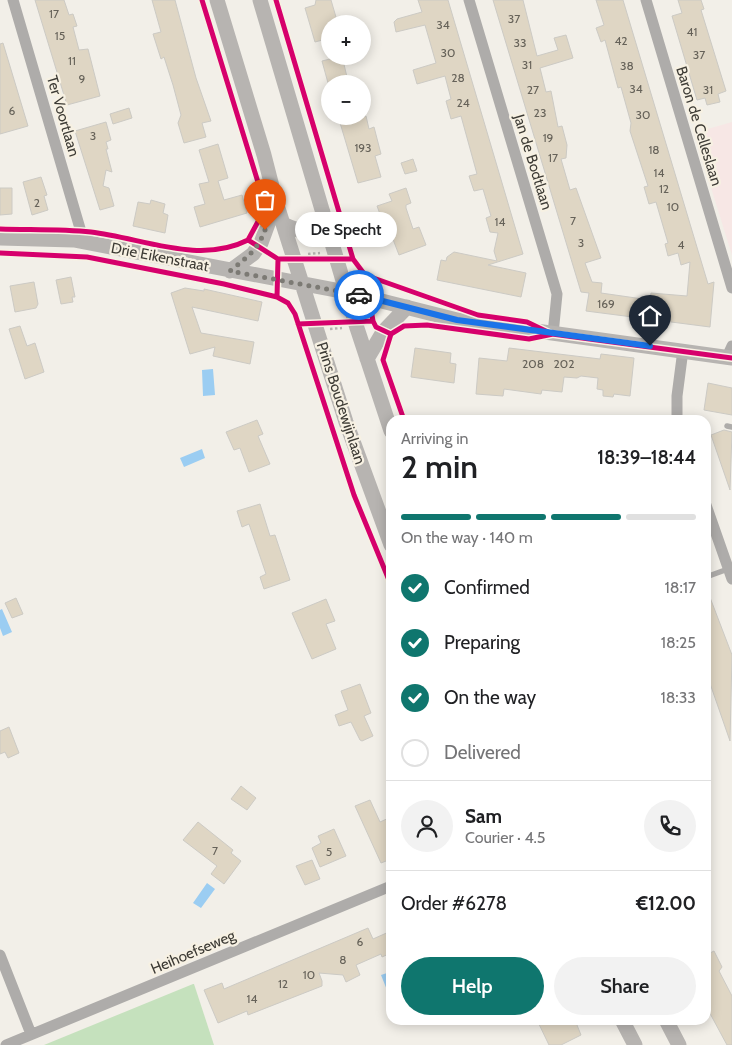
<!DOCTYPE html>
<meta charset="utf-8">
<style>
:root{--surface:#fff;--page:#f2f2f2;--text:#202124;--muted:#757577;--line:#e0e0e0;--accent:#0f766e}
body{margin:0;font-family:Cabin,sans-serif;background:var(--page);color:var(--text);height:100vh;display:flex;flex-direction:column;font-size:19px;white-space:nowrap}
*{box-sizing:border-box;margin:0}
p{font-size:16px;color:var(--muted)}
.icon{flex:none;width:28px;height:28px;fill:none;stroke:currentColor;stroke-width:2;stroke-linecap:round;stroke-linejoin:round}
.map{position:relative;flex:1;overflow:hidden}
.side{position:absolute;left:386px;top:415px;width:325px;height:610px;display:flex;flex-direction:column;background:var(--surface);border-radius:15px;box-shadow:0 2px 12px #0003}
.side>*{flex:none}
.buttons{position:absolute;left:321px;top:15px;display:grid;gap:10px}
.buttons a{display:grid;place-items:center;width:50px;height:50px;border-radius:50%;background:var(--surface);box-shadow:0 2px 12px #0003;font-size:25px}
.pin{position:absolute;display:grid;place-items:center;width:42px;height:42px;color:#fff;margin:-51px -21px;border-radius:50% 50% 50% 0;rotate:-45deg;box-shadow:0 0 5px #0007}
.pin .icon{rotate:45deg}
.courier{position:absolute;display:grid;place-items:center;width:50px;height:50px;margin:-25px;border:4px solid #1a73e8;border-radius:50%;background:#fff;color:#222;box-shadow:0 1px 6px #0007}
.bubble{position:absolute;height:35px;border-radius:18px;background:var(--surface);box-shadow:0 2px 12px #0003;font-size:16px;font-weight:600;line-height:35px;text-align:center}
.summary em{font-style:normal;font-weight:600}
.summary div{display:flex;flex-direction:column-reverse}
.summary{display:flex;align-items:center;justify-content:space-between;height:85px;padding:0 15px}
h1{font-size:32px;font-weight:600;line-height:38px}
.bar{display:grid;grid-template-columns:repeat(4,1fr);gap:8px 5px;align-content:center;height:60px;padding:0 15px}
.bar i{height:6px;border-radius:4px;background:var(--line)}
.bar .on{background:var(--accent)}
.bar p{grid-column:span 4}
.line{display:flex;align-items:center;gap:12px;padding:0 15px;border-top:1px solid var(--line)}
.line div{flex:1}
.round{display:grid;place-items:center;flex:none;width:52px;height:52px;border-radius:26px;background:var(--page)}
ol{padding:0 15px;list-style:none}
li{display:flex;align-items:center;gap:15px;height:55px}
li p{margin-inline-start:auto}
li .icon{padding:5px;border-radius:50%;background:var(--accent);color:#fff;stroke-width:4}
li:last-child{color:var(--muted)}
li i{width:28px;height:28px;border:2px solid var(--line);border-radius:50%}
.action{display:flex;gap:10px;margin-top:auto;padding:10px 15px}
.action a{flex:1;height:58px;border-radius:30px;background:var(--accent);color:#fff;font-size:20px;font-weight:600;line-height:58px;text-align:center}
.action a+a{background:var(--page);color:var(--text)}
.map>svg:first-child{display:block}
</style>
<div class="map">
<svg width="732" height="1045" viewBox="0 0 732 1045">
<rect width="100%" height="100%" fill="#f2efe8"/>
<!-- education -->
<path fill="#f7e7e5" d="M732 122V255L694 133Z"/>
<!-- green -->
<path fill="#c5e1bd" d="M194 984 214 1045H44L193 984Z"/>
<!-- water -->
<path fill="#9bcdf2" d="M213 369 215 395 203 396 202 370Z
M202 449 205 458 184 467 180 458Z
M2 609 12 632 3 636 0 628V610Z
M207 883 215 889 201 908 193 903Z
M387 973 391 983V1000L381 975Z"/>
<!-- building -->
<path fill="#dfd6c4" stroke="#cccac4" d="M35 0H64L69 15 73 14 77 26 73 27 79 50 88 49 100 96 67 105Z
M152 0H175L196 78 211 121 202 123 206 137 184 143 178 123 181 115 173 85 164 57 161 59 153 34 161 32Z
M316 0H331L338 24H330V38L315 42 305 8 315 5Z
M418 0H448L523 254 488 265 526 273 521 297 437 280 441 260 446 261 447 257 454 252 497 261 494 251 498 233 490 232 486 218 491 216 483 189 474 191 469 176 477 174 461 116 451 119 446 101 451 99 445 76 417 84 413 70 436 63 425 25 396 32 394 22 397 19 422 12Z
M493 0H523L537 56 558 50 554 38 566 35 573 58 540 68 546 92 551 91 558 127 562 126 567 145 566 158 561 159 570 190 576 188 601 258 585 263 592 282 602 283 601 293 650 300 651 293 687 296 690 262 681 265 678 253 668 256 665 244 668 243 656 202 649 204 644 187 648 186 630 131 631 123 621 87 618 88 605 40 601 42 596 28 604 25 596 0H623L708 284 714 282 710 327 586 311 589 293 581 292Z
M678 0H701L704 9 701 10 726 91 718 94 720 102 707 105 705 98 697 100 672 16 682 13Z
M3 43 28 126 0 134V44Z
M330 56H342L347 77 328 83 322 61 330 59Z
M129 108 132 118 113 124 110 114Z
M338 116H366L369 129 374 127 381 154 375 156 381 177 358 183Z
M106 122 111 140 106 142 108 149H106L112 172 106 170 103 186 109 188 114 206 100 210 75 131Z
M218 144 228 178 218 181 224 200 242 195 247 213 200 227 194 207 205 204 199 184 209 182 199 150Z
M413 159 417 171 405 174 401 163Z
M41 177 47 195 44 196 48 210 32 215 23 182Z
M0 188H12V214L0 215Z
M406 188 411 203 406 205V208L413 229 419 227 426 245 399 255 386 221 383 222 377 206 392 201 389 194Z
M151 200 165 204 163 213 168 215 165 233 133 226 138 202 150 204Z
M71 277 75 297H72L73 302 61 304 56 280Z
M34 282 38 304 36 308 15 312 10 286Z
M185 288 204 291V289L262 302 258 321 192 307 201 333 254 342 250 364 213 356 215 347 190 354 171 293Z
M20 326 27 346 35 343 44 372 25 379 9 329Z
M415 348 451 353 450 363 456 364 454 383 411 377Z
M509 348 600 359 601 354 634 358 630 396 614 394 613 397 603 396V390L597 389 598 378 581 376 577 378 564 377 562 392 542 390 541 394 504 389 503 396 476 394 479 358 507 361Z
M708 383 732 388V415L704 410Z
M257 420 263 434 258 436 270 464 249 472 240 448 234 450 226 432Z
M724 430 732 432 730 490 711 435Z
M260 504 270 536 275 535 290 580 264 589 260 577 266 574 249 524 242 527 237 511Z
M706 587 732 655 730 741 706 672Z
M16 598 23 614 12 618 5 603Z
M326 599 335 621 326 624 336 649 312 659 292 613Z
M360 684 371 713 364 716 373 736 362 741 360 740 351 722 339 726 335 715 348 710 341 691Z
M9 727 19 753 8 758 5 752 0 754V731Z
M241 786 256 798 247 810 231 799Z
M370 800 380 822 391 817V859L381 863 355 806Z
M198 822 233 850 231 853 241 861 224 884 211 874 217 866 183 840Z
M334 829 346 856 320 867 312 848 321 843 318 836Z
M312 860 320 879 305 885 296 866Z
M368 928 373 939 391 931V953L382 957 381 954 356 965 360 975 346 982 343 975 319 973 322 981V986L248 1015 247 1011 218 1023 204 990 222 983 224 989Z
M714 951 722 967 719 971 732 996V1045H727L706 1006V955Z
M537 1020H575L581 1035 561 1045H549Z"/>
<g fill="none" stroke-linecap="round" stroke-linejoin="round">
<!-- path -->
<path stroke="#b5b3b0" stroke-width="2.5" stroke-dasharray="2.5 2.5" stroke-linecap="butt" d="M308 254 320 253
M330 329 342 328"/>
<!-- lane -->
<path stroke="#aeacaa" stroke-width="5.5" d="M727 426 732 427
M706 577 728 569"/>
<!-- street -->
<path stroke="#aeacaa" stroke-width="11" d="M13 0 84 242
M469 0 557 294 553 334
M646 0 732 288
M727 357 732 346
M677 420V396L683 350
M706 505 732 579
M0 955 31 1034
M6 1045 391 886"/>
<!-- secondary -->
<path stroke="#b7b4b1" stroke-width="15" d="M217 0 264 155 276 202 346 422 391 545
M260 0 357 328 391 431
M283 224C299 232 323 239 323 212
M0 238 74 240 346 292 457 320 732 358
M230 271 253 254 261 243 276 202
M367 359 383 332 407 307
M622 1020 635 1045
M666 1020 679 1045"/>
<!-- cycleway casing -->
<g stroke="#f7f1e3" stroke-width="8">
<path id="cycleway" d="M202 0 261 192V216L248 240 278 259 277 297
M276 0 353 259 365 275 373 321 376 327 391 334
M0 229C30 230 61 229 91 232 142 238 199 265 248 240
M0 253 87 257 224 284 277 297 288 303 295 314 354 495 391 585
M278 259H353
M365 275 478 315 527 322 552 334 732 358
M298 324 373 321
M404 420 383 360 391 334 404 326 427 325 529 339 553 334"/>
</g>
<!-- cycleway -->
<use href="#cycleway" stroke="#d6006c" stroke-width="5"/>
</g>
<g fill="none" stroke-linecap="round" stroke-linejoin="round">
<!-- done -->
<path stroke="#7c7a74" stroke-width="5" stroke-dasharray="0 9" d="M265 230C258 250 246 258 230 271L359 295"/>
<!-- route -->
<path stroke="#1a73e8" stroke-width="6" d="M359 295 457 320 650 346"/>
</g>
<g text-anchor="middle" stroke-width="4.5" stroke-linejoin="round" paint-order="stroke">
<!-- number labels -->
<g font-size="12" fill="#666259">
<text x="54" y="18">17</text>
<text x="514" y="23">37</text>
<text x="443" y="29">34</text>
<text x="692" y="36">41</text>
<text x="60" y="40">15</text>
<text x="621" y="45">42</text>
<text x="520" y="47">33</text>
<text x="448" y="57">30</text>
<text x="699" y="59">37</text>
<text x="72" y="65">11</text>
<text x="527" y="69">31</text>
<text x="627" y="70">38</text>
<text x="458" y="82">28</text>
<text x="82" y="83">9</text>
<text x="636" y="93">34</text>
<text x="533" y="94">27</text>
<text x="708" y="94">31</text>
<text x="463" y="107">24</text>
<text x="12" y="115">6</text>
<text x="540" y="117">23</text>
<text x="643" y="119">30</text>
<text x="93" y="140">3</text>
<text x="548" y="142">19</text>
<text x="363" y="152">193</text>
<text x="654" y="154">18</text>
<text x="553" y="162">17</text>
<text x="659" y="177">14</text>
<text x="664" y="193">12</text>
<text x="37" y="207">2</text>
<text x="673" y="211">10</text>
<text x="573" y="225">7</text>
<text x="500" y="226">14</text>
<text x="581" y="247">3</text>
<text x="681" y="249">4</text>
<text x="606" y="308">169</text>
<text x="533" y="368">208</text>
<text x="564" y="368">202</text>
<text x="215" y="855">7</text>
<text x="329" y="856">5</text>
<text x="360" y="946">6</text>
<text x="343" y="964">8</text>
<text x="309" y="979">10</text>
<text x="283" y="988">12</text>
<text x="252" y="1003">14</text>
</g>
<!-- street labels -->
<g font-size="15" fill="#3d3b35" stroke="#f7f1e3">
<text transform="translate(63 116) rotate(74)" y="5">Ter Voortlaan</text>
<text transform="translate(699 126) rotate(73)" y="5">Baron de Celleslaan</text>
<text transform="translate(533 162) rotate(73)" y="5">Jan de Bodtlaan</text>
<text transform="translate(160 257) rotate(11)" y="5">Drie Eikenstraat</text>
<text transform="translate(341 403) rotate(72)" y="5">Prins Boudewijnlaan</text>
<text transform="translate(193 952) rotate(-23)" y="5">Heihoefseweg</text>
</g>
</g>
</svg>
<div class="buttons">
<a>+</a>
<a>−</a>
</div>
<div class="pin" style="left:265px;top:230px;background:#ea580c"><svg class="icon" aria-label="bag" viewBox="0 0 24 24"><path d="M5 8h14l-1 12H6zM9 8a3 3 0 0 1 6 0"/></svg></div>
<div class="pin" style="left:650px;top:346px;background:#1f2937"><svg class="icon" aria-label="home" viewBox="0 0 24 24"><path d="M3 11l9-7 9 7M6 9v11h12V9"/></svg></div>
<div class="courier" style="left:359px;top:295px"><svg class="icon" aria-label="car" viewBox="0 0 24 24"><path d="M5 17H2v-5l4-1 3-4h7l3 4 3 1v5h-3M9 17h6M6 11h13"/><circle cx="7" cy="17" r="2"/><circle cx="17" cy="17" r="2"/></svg></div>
<div class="bubble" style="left:295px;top:212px;width:102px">De Specht</div>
<section class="side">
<div class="summary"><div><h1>2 min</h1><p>Arriving in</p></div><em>18:39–18:44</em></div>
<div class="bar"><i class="on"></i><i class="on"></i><i class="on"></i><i></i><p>On the way · 140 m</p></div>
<ol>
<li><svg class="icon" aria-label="check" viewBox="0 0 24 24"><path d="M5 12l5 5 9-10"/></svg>Confirmed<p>18:17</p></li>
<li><svg class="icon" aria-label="check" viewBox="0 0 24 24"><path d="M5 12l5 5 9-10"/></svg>Preparing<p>18:25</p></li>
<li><svg class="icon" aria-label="check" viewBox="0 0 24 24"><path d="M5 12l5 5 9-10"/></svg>On the way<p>18:33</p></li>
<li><i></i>Delivered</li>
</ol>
<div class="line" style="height:90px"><a class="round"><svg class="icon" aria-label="person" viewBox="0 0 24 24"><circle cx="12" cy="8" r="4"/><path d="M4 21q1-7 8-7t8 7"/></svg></a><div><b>Sam</b><p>Courier · 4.5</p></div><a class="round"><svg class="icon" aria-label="phone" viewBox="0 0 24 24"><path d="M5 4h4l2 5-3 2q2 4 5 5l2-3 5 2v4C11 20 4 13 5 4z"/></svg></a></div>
<div class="line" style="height:65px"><div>Order #6278</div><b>€12.00</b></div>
<div class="action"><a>Help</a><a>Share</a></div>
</section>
</div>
